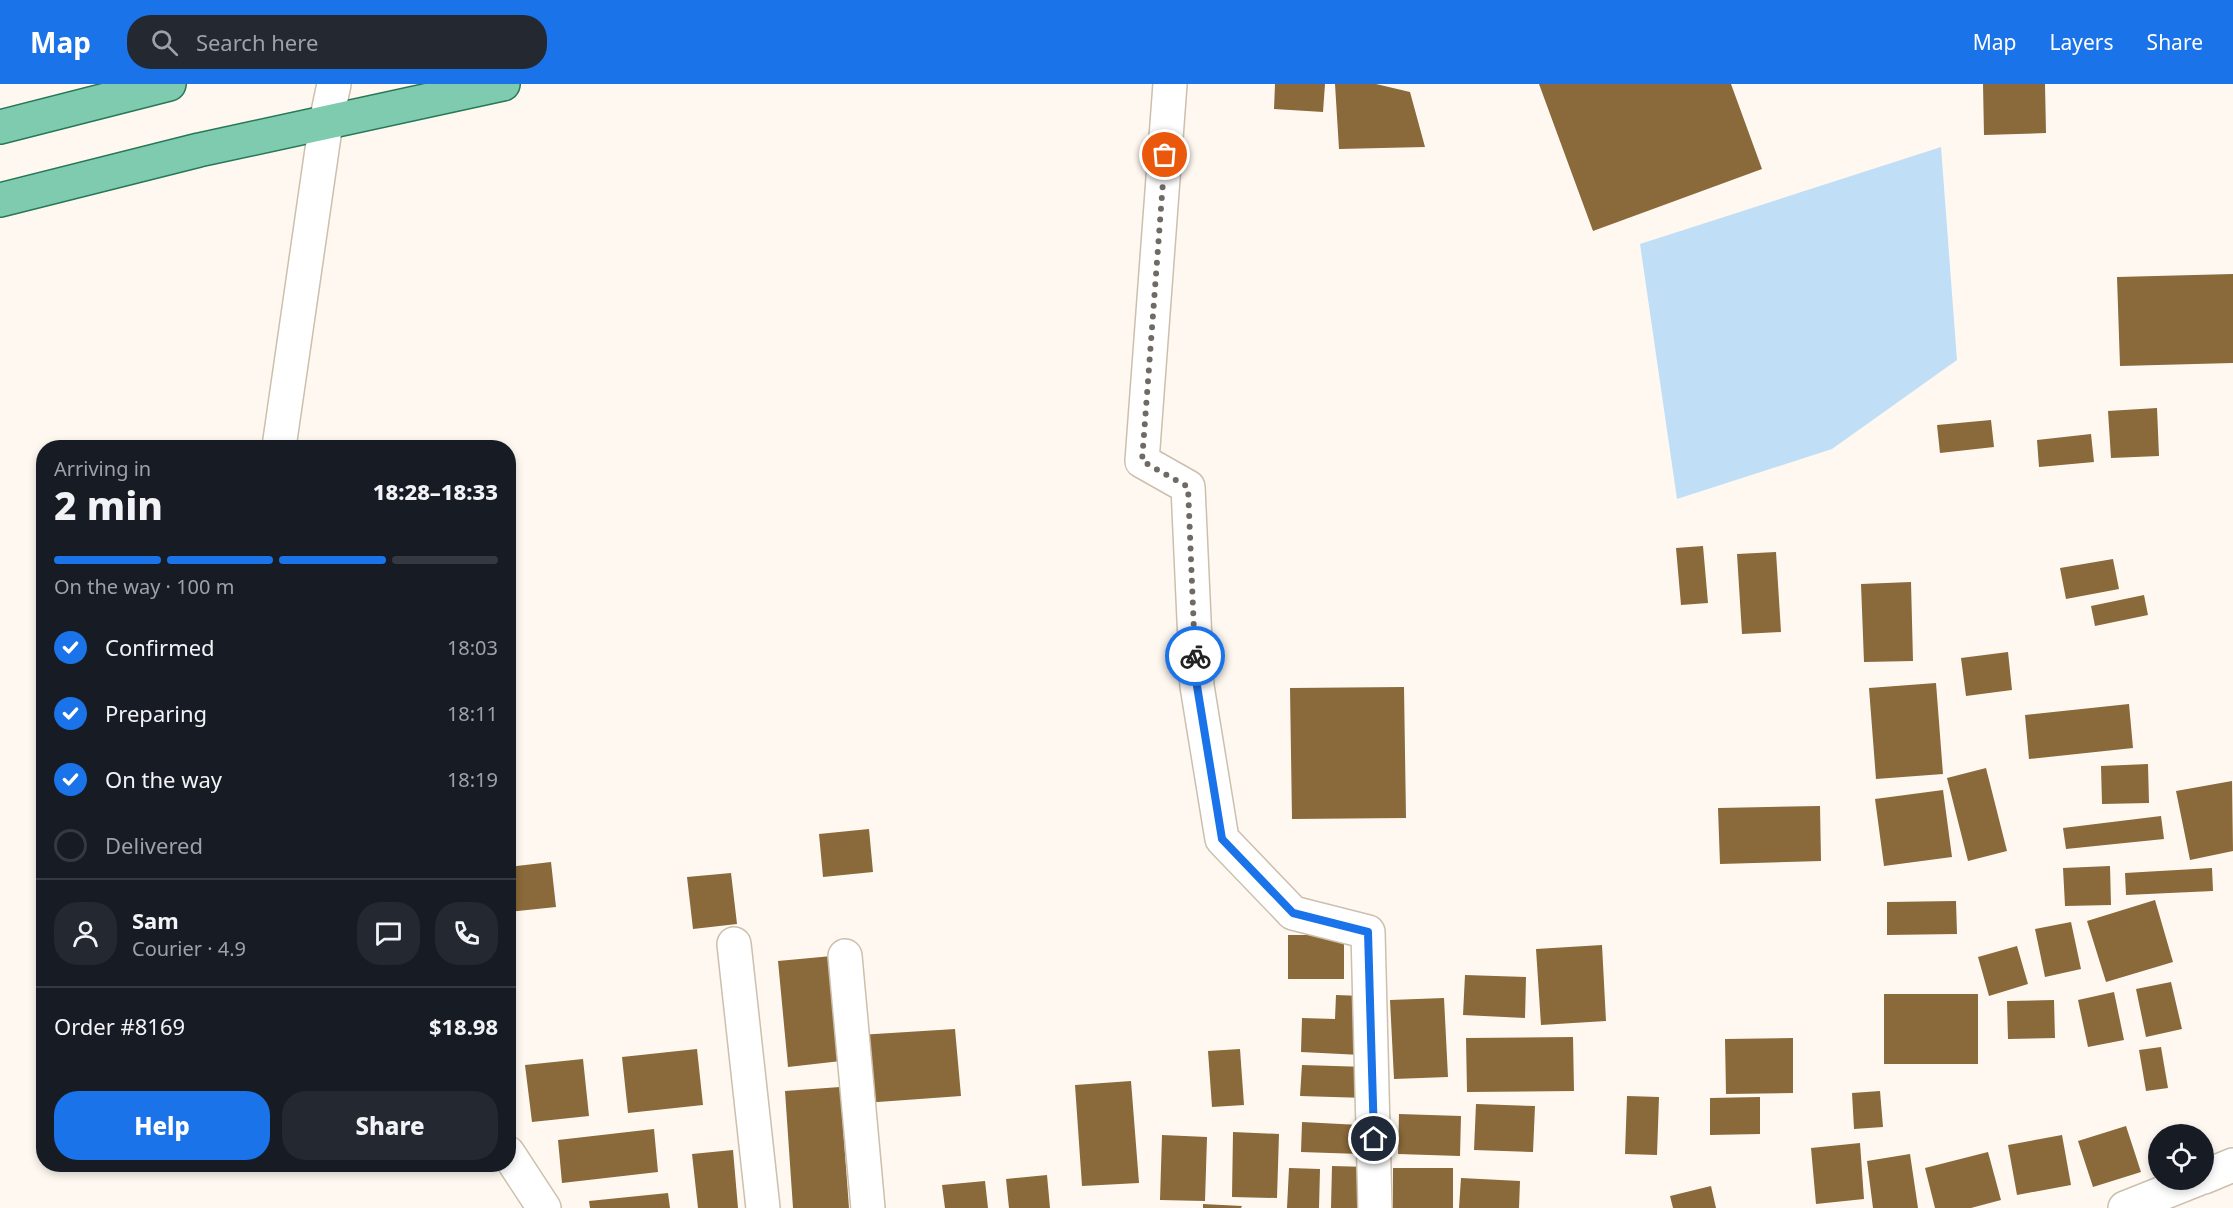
<!DOCTYPE html>
<meta charset="utf-8">
<style>
:root{--surface:#171b24;--page:#242831;--text:#f1f3f6;--muted:#9ea1a6;--line:#363941;--accent:#1a73e8}
body{margin:0;font-family:"Noto Sans",sans-serif;background:var(--page);color:var(--text);height:100vh;display:flex;flex-direction:column;font-size:22px;white-space:nowrap}
*{box-sizing:border-box;margin:0}
p{font-size:20px;color:var(--muted)}
.icon{flex:none;width:33px;height:33px;fill:none;stroke:currentColor;stroke-width:2;stroke-linecap:round;stroke-linejoin:round}
.map{position:relative;flex:1;overflow:hidden}
.drawer{position:absolute;left:36px;top:356px;width:480px;height:732px;display:flex;flex-direction:column;background:var(--surface);border-radius:24px;box-shadow:0 3px 9px #0003}
.drawer>*{flex:none}
.buttons{position:absolute;left:2148px;top:1040px;display:grid;gap:12px}
.buttons a{display:grid;place-items:center;width:66px;height:66px;border-radius:50%;background:var(--surface);box-shadow:0 3px 9px #0003;font-size:30px}
.pin{position:absolute;display:grid;place-items:center;width:51px;height:51px;color:#fff;margin:-26px;border:3px solid #fff;border-radius:50%;box-shadow:0 2px 6px #0007}
.courier{position:absolute;display:grid;place-items:center;width:60px;height:60px;margin:-30px;border:4px solid #1a73e8;border-radius:50%;background:#fff;color:#222;box-shadow:0 2px 8px #0007}
.summary em{font-style:normal;font-weight:800}
.summary div{display:flex;flex-direction:column-reverse}
.summary{display:flex;align-items:center;justify-content:space-between;height:102px;padding:0 18px}
h1{font-size:39px;font-weight:800;line-height:45px}
.bar{display:grid;grid-template-columns:repeat(4,1fr);gap:9px 6px;align-content:center;height:72px;padding:0 18px}
.bar i{height:8px;border-radius:4px;background:var(--line)}
.bar .current{background:var(--accent)}
.bar p{grid-column:span 4}
.line{display:flex;align-items:center;gap:15px;padding:0 18px;border-top:2px solid var(--line)}
.line div{flex:1}
.round{display:grid;place-items:center;flex:none;width:63px;height:63px;border-radius:24px;background:var(--page)}
ol{padding:0 18px;list-style:none}
li{display:flex;align-items:center;gap:18px;height:66px}
li p{margin-inline-start:auto}
li .icon{padding:6px;border-radius:50%;background:var(--accent);color:#fff;stroke-width:4}
li:last-child{color:var(--muted)}
li i{width:33px;height:33px;border:3px solid var(--line);border-radius:50%}
.action{display:flex;gap:12px;margin-top:auto;padding:12px 18px}
.action a{flex:1;height:69px;border-radius:24px;background:var(--accent);color:#fff;font-size:24px;font-weight:800;line-height:69px;text-align:center}
.action a+a{background:var(--page);color:var(--text)}
header{display:flex;align-items:center;gap:36px;box-sizing:border-box;height:84px;padding:0 30px;background:var(--accent);color:#fff}
header strong{font-size:28px}
nav{display:flex;gap:33px;margin-inline-start:auto;font-size:21px}
.search{width:420px;height:54px;background:var(--page);display:flex;align-items:center;gap:15px;box-sizing:border-box;padding:0 21px;border-radius:24px;color:var(--muted);font-size:22px}
.map>svg:first-child{display:block}
</style>
<header>
<strong>Map</strong>
<div class="search"><svg class="icon" aria-label="search" viewBox="0 0 24 24"><circle cx="10" cy="10" r="6"/><path d="M15 15l6 6"/></svg>Search here</div>
<nav><a>Map</a><a>Layers</a><a>Share</a></nav>
</header>
<div class="map">
<svg width="2233" height="1124" viewBox="0 0 2233 1124">
<rect width="100%" height="100%" fill="#fef8f1"/>
<!-- water -->
<path fill="#c1def7" d="M1941 63 1957 276 1832 365 1677 415 1640 160Z"/>
<!-- building -->
<path fill="#8a693a" d="M1275 0H1325L1323 28 1274 25Z
M1335 0H1376L1410 8 1425 63 1339 65Z
M1539 0H1731L1762 85 1593 147Z
M1983 0H2045L2046 49 1984 51Z
M2233 190V279L2120 282 2117 193Z
M2157 324 2159 372 2111 374 2108 327Z
M1991 336 1994 363 1940 369 1937 341Z
M2091 350 2094 378 2039 383 2037 356Z
M1703 462 1708 519 1681 521 1676 464Z
M1776 468 1781 548 1742 550 1737 470Z
M2113 475 2119 505 2066 515 2060 484Z
M1911 498 1913 577 1864 578 1861 500Z
M2144 511 2148 531 2095 542 2091 522Z
M2008 568 2012 606 1966 612 1961 574Z
M1936 599 1943 690 1876 695 1869 604Z
M1404 603 1406 734 1292 735 1290 604Z
M2129 620 2133 664 2029 675 2025 631Z
M2148 680 2149 719 2102 720 2101 682Z
M1986 684 2007 767 1968 777 1947 694Z
M2232 697 2233 767 2190 776 2176 707Z
M1943 706 1952 773 1884 782 1875 715Z
M1820 722 1821 777 1720 780 1718 724Z
M2161 732 2164 755 2066 765 2063 744Z
M869 745 873 788 823 793 819 750Z
M551 778 556 823 508 828V783Z
M2110 782 2111 821 2065 822 2063 784Z
M2212 784 2213 807 2126 811 2125 789Z
M731 789 737 840 693 845 687 793Z
M2155 816 2173 878 2106 898 2087 837Z
M1956 817 1957 850 1887 851V818Z
M2071 838 2081 885 2045 893 2035 845Z
M1288 851H1344V895H1288Z
M1602 861 1606 937 1541 941 1536 865Z
M2017 862 2028 900 1989 912 1978 873Z
M832 872 841 977 788 983 778 877Z
M1465 891 1526 893 1525 934 1463 931Z
M2171 898 2182 945 2146 953 2136 905Z
M2114 908 2124 956 2088 963 2078 916Z
M1884 910H1978V980H1884Z
M1336 911 1363 912 1361 971 1301 968 1302 934 1335 935Z
M1444 914 1448 993 1394 995 1390 916Z
M2054 916 2055 954 2008 955 2007 917Z
M955 945 961 1012 864 1019 859 951Z
M1573 953 1574 1007 1467 1008 1466 954Z
M1793 954V1009L1726 1010 1725 955Z
M2161 963 2168 1004 2146 1007 2139 966Z
M697 965 703 1021 628 1029 622 973Z
M1240 965 1244 1021 1212 1023 1208 967Z
M583 975 589 1032 532 1038 525 981Z
M1302 981 1367 983 1366 1014 1300 1012Z
M1131 997 1139 1099 1082 1102 1075 1001Z
M840 1003 849 1124H793L785 1007Z
M1880 1007 1883 1043 1854 1045 1852 1009Z
M1627 1012 1659 1013 1657 1071 1625 1070Z
M1760 1013V1050L1710 1051V1014Z
M1476 1020 1535 1022 1533 1068 1474 1066Z
M1399 1030 1461 1032 1460 1072 1398 1070Z
M1302 1038 1360 1041V1070L1301 1068Z
M2126 1042 2141 1088 2093 1103 2078 1057Z
M654 1045 658 1088 562 1099 558 1056Z
M1233 1048 1279 1050 1277 1114 1232 1113Z
M1162 1051 1207 1053 1205 1117 1160 1116Z
M2062 1051 2071 1101 2017 1111 2008 1061Z
M1860 1059 1864 1115 1816 1120 1811 1064Z
M733 1066 738 1124H698L692 1070Z
M1988 1068 2001 1116 1971 1124H1935L1925 1084Z
M1910 1070 1918 1124H1873L1867 1077Z
M1332 1082 1369 1083 1367 1124H1331Z
M1289 1084 1320 1085 1319 1124H1287Z
M1393 1084H1453V1124H1393Z
M1047 1091 1050 1124H1009L1006 1095Z
M1461 1094 1520 1097 1519 1124H1459Z
M985 1097 988 1124H945L942 1101Z
M1711 1102 1716 1124H1673L1670 1112Z
M668 1109 670 1124H590L589 1117Z
M1203 1120 1242 1122 1241 1124H1203Z"/>
<g fill="none" stroke-linecap="round" stroke-linejoin="round">
<!-- minor casing -->
<g stroke="#ccbfad" stroke-width="36">
<path id="minor" d="M1170 0 1142 377 1188 403 1197 602 1222 755 1293 829 1368 848 1375 1124
M279 363 326 38 334 0
M734 860 763 1124
M845 872 868 1124
M508 1069 544 1124
M2204 1093 2233 1081
M2125 1124 2198 1095"/>
</g>
<!-- major casing -->
<g stroke="#277857" stroke-width="36">
<path id="major" d="M0 43 169 0
M0 116 199 66 503 0"/>
</g>
<!-- minor -->
<use href="#minor" stroke="#fff" stroke-width="33"/>
<!-- major -->
<use href="#major" stroke="#7fcbaf" stroke-width="33"/>
</g>
<g fill="none" stroke-linecap="round" stroke-linejoin="round">
<!-- done -->
<path stroke="#706a64" stroke-width="6" stroke-dasharray="0 10.8" d="M1165 71 1142 377 1188 403 1195 572"/>
<!-- route -->
<path stroke="#1a73e8" stroke-width="8" d="M1195 572 1197 602 1222 755 1293 829 1368 848 1374 1055"/>
</g>
</svg>
<div class="buttons">
<a><svg class="icon" aria-label="locate" viewBox="0 0 24 24"><circle cx="12" cy="12" r="6"/><path d="M12 2v4M12 18v4M2 12h4M18 12h4"/></svg></a>
</div>
<div class="pin" style="left:1165px;top:71px;background:#ea580c"><svg class="icon" aria-label="bag" viewBox="0 0 24 24"><path d="M5 8h14l-1 12H6zM9 8a3 3 0 0 1 6 0"/></svg></div>
<div class="pin" style="left:1374px;top:1055px;background:#1f2937"><svg class="icon" aria-label="home" viewBox="0 0 24 24"><path d="M3 11l9-7 9 7M6 9v11h12V9"/></svg></div>
<div class="courier" style="left:1195px;top:572px"><svg class="icon" aria-label="bike" viewBox="0 0 24 24"><circle cx="6" cy="16" r="4"/><circle cx="18" cy="16" r="4"/><path d="M6 16l4-8h5l3 8M10 8l3 8H6M13 5h3"/></svg></div>
<section class="drawer">
<div class="summary"><div><h1>2 min</h1><p>Arriving in</p></div><em>18:28–18:33</em></div>
<div class="bar"><i class="current"></i><i class="current"></i><i class="current"></i><i></i><p>On the way · 100 m</p></div>
<ol>
<li><svg class="icon" aria-label="check" viewBox="0 0 24 24"><path d="M5 12l5 5 9-10"/></svg>Confirmed<p>18:03</p></li>
<li><svg class="icon" aria-label="check" viewBox="0 0 24 24"><path d="M5 12l5 5 9-10"/></svg>Preparing<p>18:11</p></li>
<li><svg class="icon" aria-label="check" viewBox="0 0 24 24"><path d="M5 12l5 5 9-10"/></svg>On the way<p>18:19</p></li>
<li><i></i>Delivered</li>
</ol>
<div class="line" style="height:108px"><a class="round"><svg class="icon" aria-label="person" viewBox="0 0 24 24"><circle cx="12" cy="8" r="4"/><path d="M4 21q1-7 8-7t8 7"/></svg></a><div><b>Sam</b><p>Courier · 4.9</p></div><a class="round"><svg class="icon" aria-label="chat" viewBox="0 0 24 24"><path d="M4 5h16v11H9l-5 4z"/></svg></a><a class="round"><svg class="icon" aria-label="phone" viewBox="0 0 24 24"><path d="M5 4h4l2 5-3 2q2 4 5 5l2-3 5 2v4C11 20 4 13 5 4z"/></svg></a></div>
<div class="line" style="height:78px"><div>Order #8169</div><b>$18.98</b></div>
<div class="action"><a>Help</a><a>Share</a></div>
</section>
</div>
